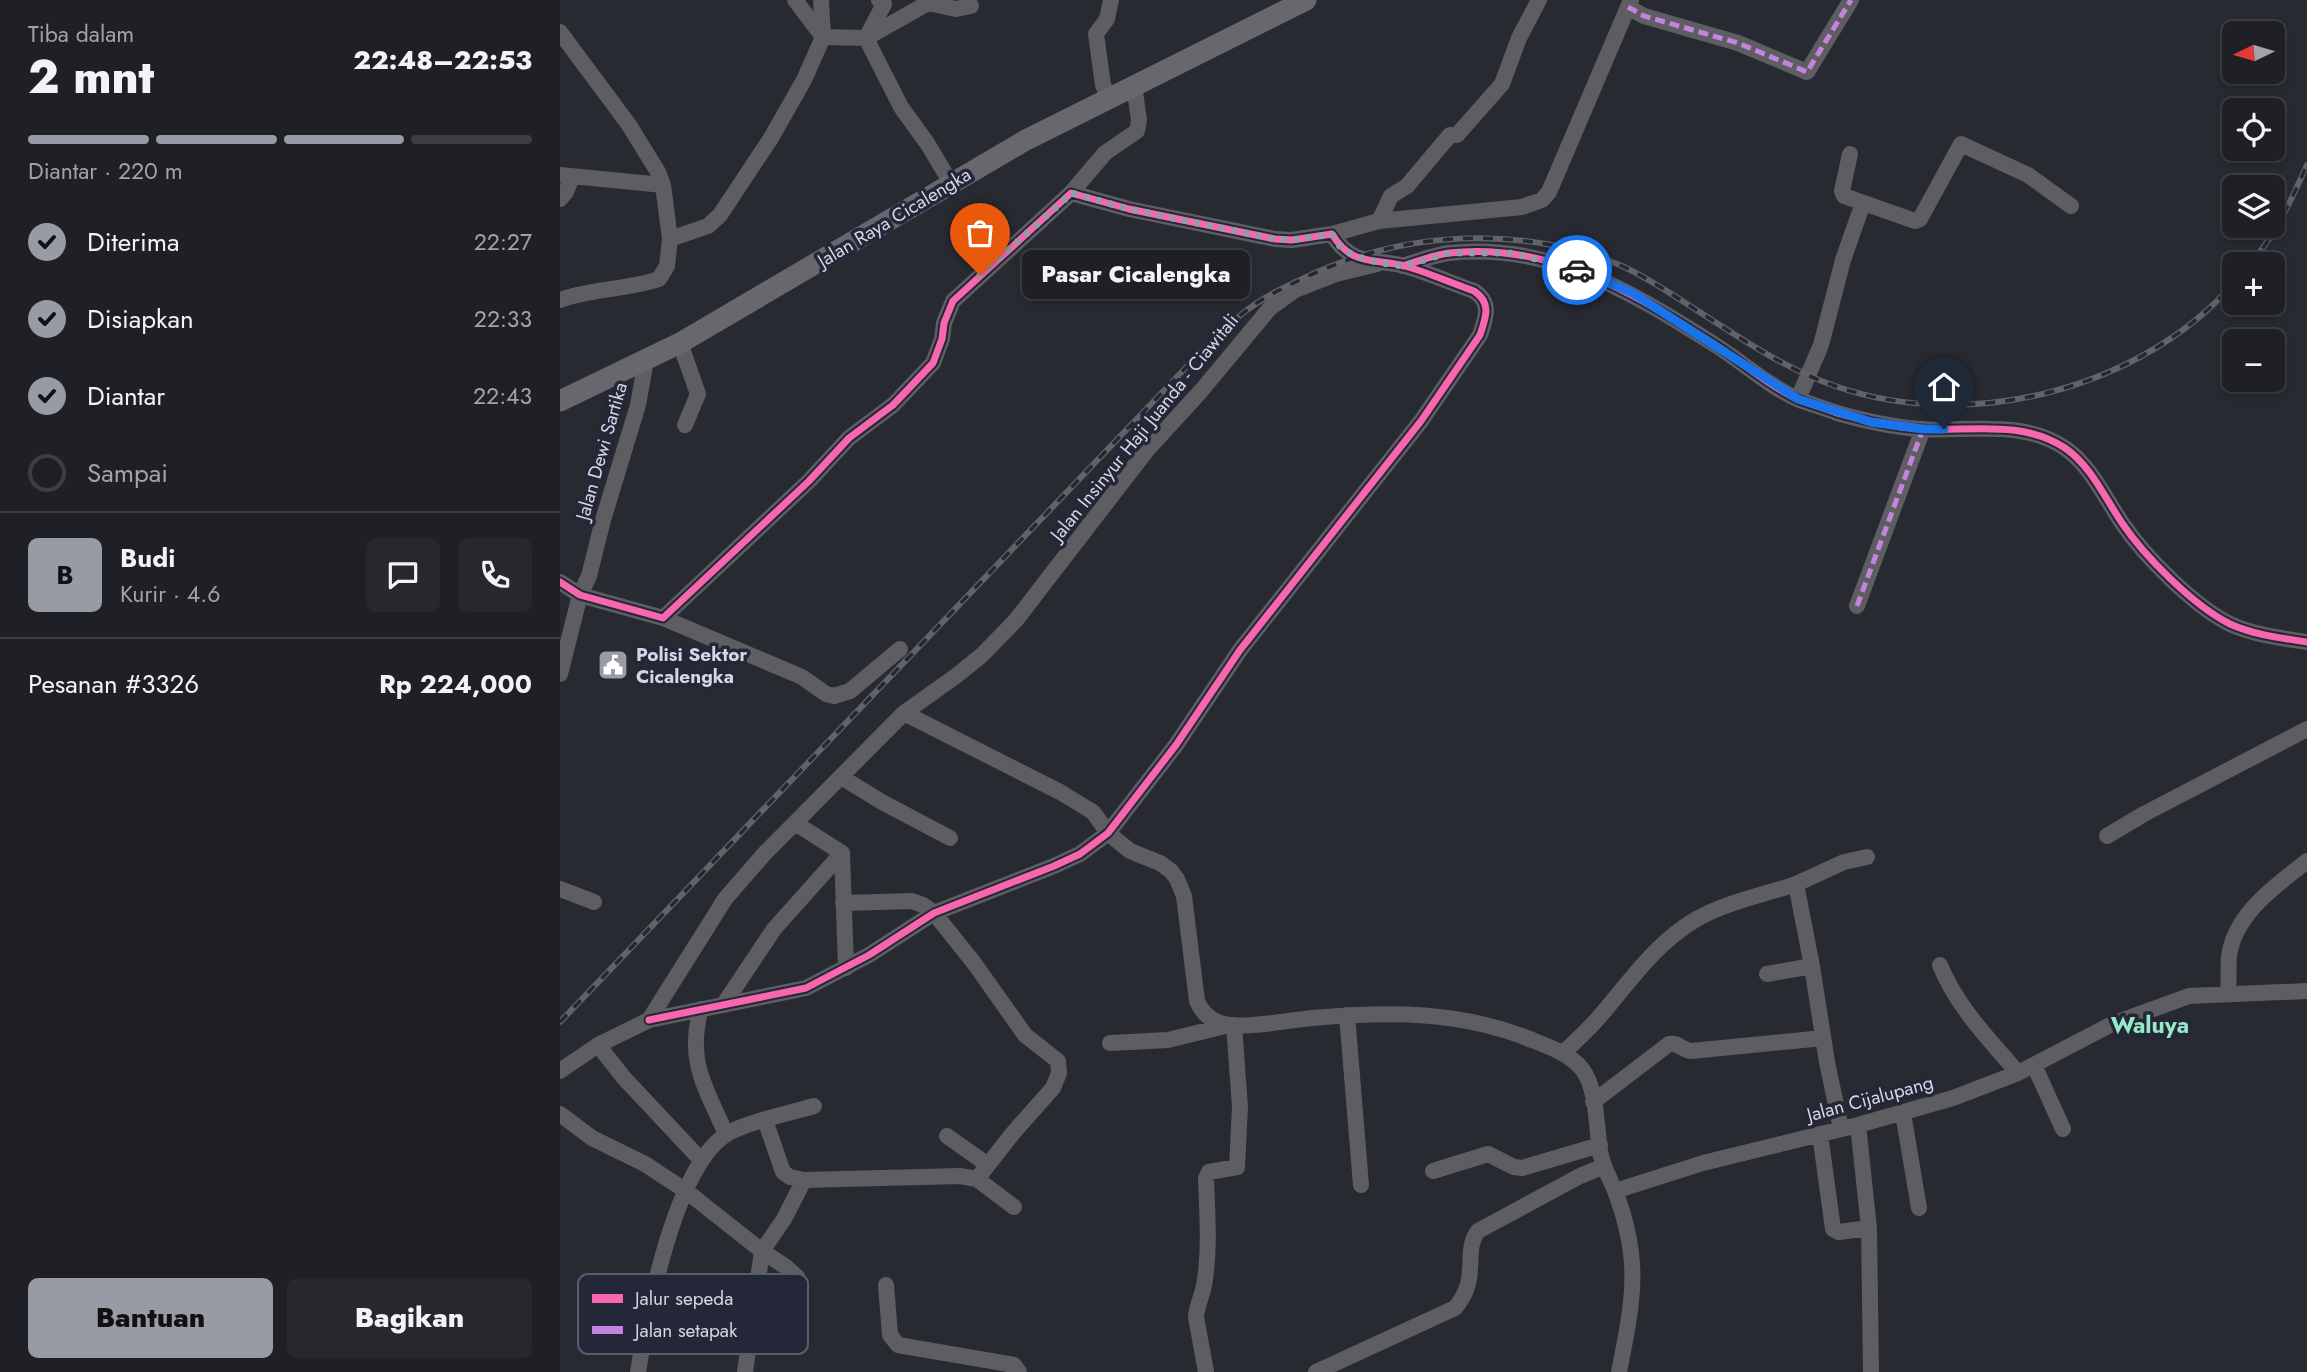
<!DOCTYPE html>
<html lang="id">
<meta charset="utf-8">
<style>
:root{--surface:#1e2026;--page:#26282e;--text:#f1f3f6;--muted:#a1a3a7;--line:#3c3e43;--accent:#989aa5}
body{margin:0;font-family:Jost,sans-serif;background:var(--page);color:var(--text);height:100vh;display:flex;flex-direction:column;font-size:26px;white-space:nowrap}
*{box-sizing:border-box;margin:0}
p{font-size:23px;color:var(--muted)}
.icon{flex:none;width:38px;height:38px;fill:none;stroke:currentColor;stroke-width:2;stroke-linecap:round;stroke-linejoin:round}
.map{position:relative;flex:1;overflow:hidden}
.sheet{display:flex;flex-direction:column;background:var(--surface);width:560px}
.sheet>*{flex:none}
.needle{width:46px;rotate:265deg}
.tools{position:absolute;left:1662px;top:21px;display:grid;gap:14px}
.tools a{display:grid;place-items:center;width:63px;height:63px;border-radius:10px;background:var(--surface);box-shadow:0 4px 10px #0003,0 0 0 2px var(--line);font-size:35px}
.pin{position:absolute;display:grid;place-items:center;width:60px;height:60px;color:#fff;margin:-72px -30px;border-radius:50% 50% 50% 0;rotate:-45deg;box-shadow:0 0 7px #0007}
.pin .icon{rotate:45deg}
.courier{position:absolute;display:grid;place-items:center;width:70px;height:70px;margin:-35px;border:5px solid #1a73e8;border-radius:50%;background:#fff;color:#222;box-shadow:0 2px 9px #0007}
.bubble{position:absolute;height:49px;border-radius:10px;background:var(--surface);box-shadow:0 4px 10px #0003,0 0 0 2px var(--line);font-size:23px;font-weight:800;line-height:49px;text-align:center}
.headline em{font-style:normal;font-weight:800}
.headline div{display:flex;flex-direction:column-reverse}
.headline{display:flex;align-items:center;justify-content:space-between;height:119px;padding:0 28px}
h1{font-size:46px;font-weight:800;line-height:52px}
.bar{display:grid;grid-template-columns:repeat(4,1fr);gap:10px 7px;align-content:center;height:84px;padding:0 28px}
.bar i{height:9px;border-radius:5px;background:var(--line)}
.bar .on{background:var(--accent)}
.bar p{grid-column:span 4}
.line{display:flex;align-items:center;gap:18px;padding:0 28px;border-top:2px solid var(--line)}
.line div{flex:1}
.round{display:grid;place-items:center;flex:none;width:74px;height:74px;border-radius:10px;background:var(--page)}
ol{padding:0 28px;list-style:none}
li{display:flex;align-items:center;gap:21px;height:77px}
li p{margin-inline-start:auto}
li .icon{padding:7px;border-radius:50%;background:var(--accent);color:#111;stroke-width:4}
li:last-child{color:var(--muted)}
li i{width:38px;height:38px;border:4px solid var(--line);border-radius:50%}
.cta{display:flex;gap:14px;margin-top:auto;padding:14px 28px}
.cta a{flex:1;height:80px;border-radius:10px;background:var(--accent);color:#111;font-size:28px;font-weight:800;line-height:80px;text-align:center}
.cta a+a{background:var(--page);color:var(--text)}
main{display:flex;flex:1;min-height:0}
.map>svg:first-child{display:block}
</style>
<main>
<section class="sheet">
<div class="headline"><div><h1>2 mnt</h1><p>Tiba dalam</p></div><em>22:48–22:53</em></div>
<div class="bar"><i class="on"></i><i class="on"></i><i class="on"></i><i></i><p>Diantar · 220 m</p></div>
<ol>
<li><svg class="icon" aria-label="check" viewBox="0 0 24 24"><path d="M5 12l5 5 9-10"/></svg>Diterima<p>22:27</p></li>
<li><svg class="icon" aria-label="check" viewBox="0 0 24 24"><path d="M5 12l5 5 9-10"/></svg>Disiapkan<p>22:33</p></li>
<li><svg class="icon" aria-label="check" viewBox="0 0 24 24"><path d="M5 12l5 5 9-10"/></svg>Diantar<p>22:43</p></li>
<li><i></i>Sampai</li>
</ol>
<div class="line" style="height:126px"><b class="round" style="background:var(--accent);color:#111">B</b><div><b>Budi</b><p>Kurir · 4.6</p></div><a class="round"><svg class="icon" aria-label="chat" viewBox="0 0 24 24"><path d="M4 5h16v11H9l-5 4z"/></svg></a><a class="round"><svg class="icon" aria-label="phone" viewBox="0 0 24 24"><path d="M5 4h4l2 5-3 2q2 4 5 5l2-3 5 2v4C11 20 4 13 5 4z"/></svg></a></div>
<div class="line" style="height:91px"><div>Pesanan #3326</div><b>Rp 224,000</b></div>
<div class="cta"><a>Bantuan</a><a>Bagikan</a></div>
</section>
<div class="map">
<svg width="1747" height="1372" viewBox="0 0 1747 1372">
<rect width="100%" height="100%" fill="#282a32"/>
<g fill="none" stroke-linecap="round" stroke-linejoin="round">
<!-- minor -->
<path stroke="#5e5d61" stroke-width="16" d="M235 0 263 37 306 38 368 3 396 9 411 6
M319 0 324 4 306 38 341 107 367 143 391 183
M1068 7 1084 16 1178 43 1247 72 1291 0
M0 32 69 125 98 172 103 185 110 239 107 266 99 279C67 290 32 288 0 300
M549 98 543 85 536 34 547 19 551 0
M1290 154 1282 191 1284 196 1355 221 1360 219 1401 144 1468 175 1511 206
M0 175 103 185
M511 193 545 153 577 131 579 120 574 85
M0 199 6 192 12 177
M819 221 831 196 847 186 890 135H897L942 84 959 38 979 0
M772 234 819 221 962 207 982 200 989 192 1071 0
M110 239 148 226 160 215 211 138 244 80 263 37 261 0
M843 266C858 261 874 255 889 253 987 242 1069 290 1149 341 1179 359 1205 384 1237 399 1250 404 1264 408 1277 413 1305 421 1332 427 1360 429 1408 432 1462 419 1505 448 1531 466 1545 498 1562 523 1585 557 1634 606 1670 624 1694 635 1721 638 1747 642
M120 343 138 394 125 425
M1238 399 1261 345 1283 260 1303 203
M0 582 20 595 103 618 249 481 289 438 333 405 373 363 382 339 384 323 393 301 511 193 569 209 715 239 732 240 772 234C792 267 814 258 845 266 869 273 891 283 914 291 932 303 926 317 920 335L861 421 680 650 616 745 548 833 520 854 494 866 374 913 309 955 246 988 89 1020
M1297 606 1363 429
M103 618 242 677 266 694 274 696 290 691 340 649
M0 674 20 595 29 576 43 520 78 405 86 360
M344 713 500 792 533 812 548 833 570 851 600 863 611 871 617 879 624 896 637 1001C643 1015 653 1023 669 1025 692 1028 729 1020 753 1018 828 1011 902 1011 972 1040 990 1047 1010 1054 1022 1069 1038 1089 1036 1131 1041 1156 1044 1168 1050 1179 1055 1191
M281 777 322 802 390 838
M235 823 282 853 286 968
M1547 836 1584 814 1747 729
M1236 884 1284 862 1307 857
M0 889 34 902
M283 903 352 901 363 905 374 913 414 963 465 1035 498 1061 499 1073 493 1088 453 1133 417 1179
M1380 965C1397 1007 1429 1039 1458 1073
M1207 974 1252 966
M1668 994C1669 982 1668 968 1669 956 1675 913 1716 886 1747 861
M164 1004 214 929 282 853
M141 1009C126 1061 146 1088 166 1134
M787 1015 801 1185
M550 1043 608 1040 669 1025
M38 1045 64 1078 141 1160
M1003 1053C1016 1041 1029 1029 1041 1015 1070 981 1096 943 1135 920 1166 902 1203 895 1236 884L1252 966 1267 1062 1281 1129
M1474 1065 1503 1129
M0 1071 38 1045 89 1020 165 899 205 853 344 713 396 676 422 655 456 620 587 450 641 391 710 308 735 290 776 274 817 264
M1033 1102 1109 1044C1118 1042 1122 1050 1131 1051L1263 1038
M1343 1113 1359 1208
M0 1114 32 1138 85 1164 126 1191 202 1251 226 1267 237 1277 239 1283 234 1325
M205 1120 223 1172 230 1177 244 1180 400 1176 417 1179 454 1207
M1298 1125 1309 1228
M1260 1134 1273 1229 1279 1232 1309 1228 1311 1372
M387 1136 428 1165
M873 1171 928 1154 954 1167 962 1168 1040 1145
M326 1285 330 1335 338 1345 454 1365 459 1372
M78 1372C87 1314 115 1166 167 1134 186 1122 231 1113 254 1106
M185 1372 202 1251 224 1219 244 1180
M646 1372 636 1317C637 1304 644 1292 645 1279 650 1245 647 1211 646 1178L649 1172 677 1167 680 1107 674 1025
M756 1372 895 1308C921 1278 902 1252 918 1231L1020 1176 1044 1166
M1059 1372C1073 1301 1082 1261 1055 1191L1143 1163 1298 1125 1393 1098 1458 1073 1552 1024 1629 996 1747 991"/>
<!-- major -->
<path stroke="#68676e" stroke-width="21" d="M0 401 120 343 466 140 746 0"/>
<!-- rail casing -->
<g stroke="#626267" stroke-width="6">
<path id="rail" d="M1690 264C1716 235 1731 200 1747 165
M0 1022 636 357C653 340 669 324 687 310 704 297 723 288 742 279 841 231 956 224 1060 265 1082 275 1104 289 1124 302 1173 333 1220 367 1275 386 1409 433 1581 390 1675 282"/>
</g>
<!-- rail -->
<use href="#rail" stroke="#232737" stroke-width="3.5" stroke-dasharray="10" stroke-linecap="butt"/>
<!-- quiet -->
<path stroke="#c483df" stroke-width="5" stroke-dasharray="10 5" stroke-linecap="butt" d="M1068 7 1084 16 1178 43 1247 72 1291 0
M1297 606 1363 429"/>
<!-- cycleway casing -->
<g stroke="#232737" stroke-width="11">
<path id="cycleway" d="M843 266C858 261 874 255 889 253 987 242 1069 290 1149 341 1179 359 1205 384 1237 399 1250 404 1264 408 1277 413 1305 421 1332 427 1360 429 1408 432 1462 419 1505 448 1531 466 1545 498 1562 523 1585 557 1634 606 1670 624 1694 635 1721 638 1747 642
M0 582 20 595 103 618 249 481 289 438 333 405 373 363 382 339 384 323 393 301 511 193 569 209 715 239 732 240 772 234C792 267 814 258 845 266 869 273 891 283 914 291 932 303 926 317 920 335L861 421 680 650 616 745 548 833 520 854 494 866 374 913 309 955 246 988 89 1020"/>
</g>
<!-- cycleway -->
<use href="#cycleway" stroke="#f766af" stroke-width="7"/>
</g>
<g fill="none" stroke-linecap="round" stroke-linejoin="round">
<!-- done -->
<path stroke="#989aa5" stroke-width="7" stroke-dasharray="0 12.6" d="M420 275 512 193 569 209 715 239 732 240 772 234 781 248 795 256 820 263 843 266 889 253H952L1017 270"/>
<!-- route -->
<path stroke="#1a73e8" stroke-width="9" d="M1017 270 1035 276 1074 294 1238 399 1311 422 1363 429H1384"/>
</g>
<!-- icons -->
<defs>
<g id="civic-square" transform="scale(1.575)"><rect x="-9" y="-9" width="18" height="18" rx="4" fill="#989aa5" stroke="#232737"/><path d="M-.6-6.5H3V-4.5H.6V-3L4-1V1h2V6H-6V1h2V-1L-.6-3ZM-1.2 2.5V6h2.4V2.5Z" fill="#fff"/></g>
</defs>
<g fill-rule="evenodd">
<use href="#civic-square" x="53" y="665"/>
</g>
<g text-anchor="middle" stroke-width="7" stroke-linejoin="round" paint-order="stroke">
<!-- street labels -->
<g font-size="19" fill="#d4d7e3" stroke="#232737">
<text transform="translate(334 217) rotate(-31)" y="7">Jalan Raya Cicalengka</text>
<text transform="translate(584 427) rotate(-51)" y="7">Jalan Insinyur Haji Juanda - Ciawitali</text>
<text transform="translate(41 451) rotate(-74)" y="7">Jalan Dewi Sartika</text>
<text transform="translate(1310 1098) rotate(-15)" y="7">Jalan Cijalupang</text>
</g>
<!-- poi labels -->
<g font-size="19" font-weight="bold" fill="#d4d7e3" stroke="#232737" text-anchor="start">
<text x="76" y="661">Polisi Sektor<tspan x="76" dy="22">Cicalengka</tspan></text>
</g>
<!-- quarter labels -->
<g font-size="23" font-weight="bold" fill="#93eac5" stroke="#232737">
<text x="1590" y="1033">Waluya</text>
</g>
</g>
<!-- legend -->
<rect x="18" y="1274" width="230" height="80" rx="10" fill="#232737" stroke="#585c6b" stroke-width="2"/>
<rect x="32" y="1294" width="31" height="9" fill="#f766af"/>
<rect x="32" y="1326" width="31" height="8" fill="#c483df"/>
<g font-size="19" fill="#d4d7e3">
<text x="75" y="1305">Jalur sepeda</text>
<text x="75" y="1337">Jalan setapak</text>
</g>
</svg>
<div class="tools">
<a><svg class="needle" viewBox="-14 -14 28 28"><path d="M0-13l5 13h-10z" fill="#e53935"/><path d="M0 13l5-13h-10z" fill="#a1a3a7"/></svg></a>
<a><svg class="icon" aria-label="locate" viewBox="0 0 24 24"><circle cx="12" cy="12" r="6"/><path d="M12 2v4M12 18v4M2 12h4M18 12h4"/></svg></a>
<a><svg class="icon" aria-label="layers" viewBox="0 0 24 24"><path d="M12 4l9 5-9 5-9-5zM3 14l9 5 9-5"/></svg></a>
<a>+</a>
<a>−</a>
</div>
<div class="pin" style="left:420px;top:275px;background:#ea580c"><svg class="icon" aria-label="bag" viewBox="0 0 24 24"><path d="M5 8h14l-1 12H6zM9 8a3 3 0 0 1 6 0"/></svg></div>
<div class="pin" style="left:1384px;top:429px;background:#1f2937"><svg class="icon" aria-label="home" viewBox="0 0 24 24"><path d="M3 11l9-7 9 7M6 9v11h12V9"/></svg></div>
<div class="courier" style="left:1017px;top:270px"><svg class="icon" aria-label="car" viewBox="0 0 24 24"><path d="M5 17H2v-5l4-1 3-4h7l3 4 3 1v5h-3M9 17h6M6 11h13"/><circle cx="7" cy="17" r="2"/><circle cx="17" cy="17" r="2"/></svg></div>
<div class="bubble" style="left:462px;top:250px;width:228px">Pasar Cicalengka</div>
</div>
</main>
